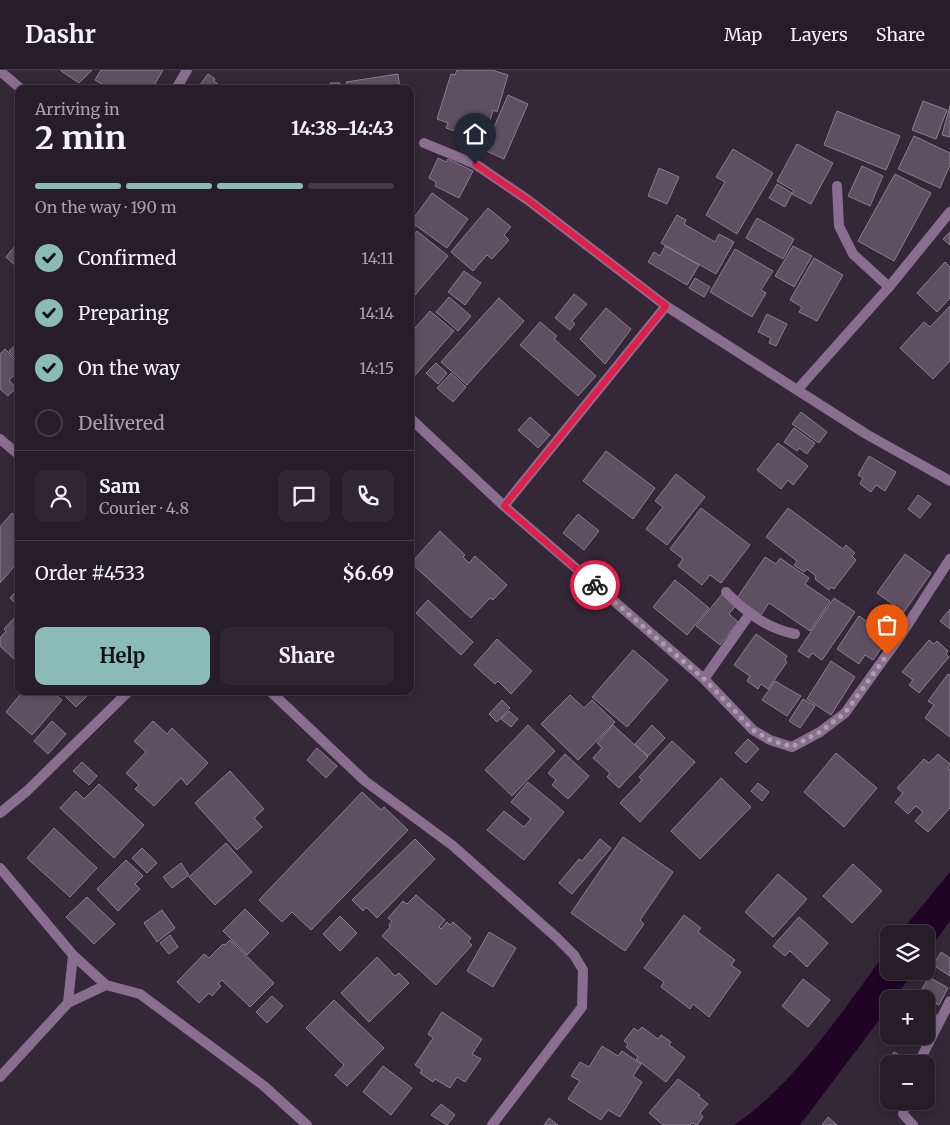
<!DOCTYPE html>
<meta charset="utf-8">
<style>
:root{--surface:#271d29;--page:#2f2631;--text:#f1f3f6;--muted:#a4a2a8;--line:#433b46;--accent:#8bbbb9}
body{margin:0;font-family:Merriweather,serif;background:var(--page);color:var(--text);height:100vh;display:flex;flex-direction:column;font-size:19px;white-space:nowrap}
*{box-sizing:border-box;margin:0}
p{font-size:16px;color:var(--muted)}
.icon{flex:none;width:28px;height:28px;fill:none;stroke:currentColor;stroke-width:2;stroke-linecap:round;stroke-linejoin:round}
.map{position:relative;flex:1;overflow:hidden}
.sheet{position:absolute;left:15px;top:15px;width:399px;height:610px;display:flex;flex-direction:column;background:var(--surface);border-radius:10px;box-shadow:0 2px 8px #0003,0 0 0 1px var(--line)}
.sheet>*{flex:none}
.fabs{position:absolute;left:880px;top:855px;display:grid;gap:10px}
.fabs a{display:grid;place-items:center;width:55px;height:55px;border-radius:10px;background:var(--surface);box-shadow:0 2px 8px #0003,0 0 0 1px var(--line);font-size:25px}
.pin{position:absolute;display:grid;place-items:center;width:42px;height:42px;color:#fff;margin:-51px -21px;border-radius:50% 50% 50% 0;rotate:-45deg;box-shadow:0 0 5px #0007}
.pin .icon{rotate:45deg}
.courier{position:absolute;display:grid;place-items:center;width:50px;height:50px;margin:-25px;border:4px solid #e11d48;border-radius:50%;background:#fff;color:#222;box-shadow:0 1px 6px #0007}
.summary em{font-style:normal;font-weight:700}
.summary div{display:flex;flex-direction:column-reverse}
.summary{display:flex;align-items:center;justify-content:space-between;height:85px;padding:0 20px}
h1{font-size:32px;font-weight:700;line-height:38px}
.bar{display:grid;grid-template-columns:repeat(4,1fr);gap:8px 5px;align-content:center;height:60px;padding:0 20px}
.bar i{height:6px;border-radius:4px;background:var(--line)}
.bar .on{background:var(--accent)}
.bar p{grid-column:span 4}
.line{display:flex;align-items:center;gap:12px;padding:0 20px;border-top:1px solid var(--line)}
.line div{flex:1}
.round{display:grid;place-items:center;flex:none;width:52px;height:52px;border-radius:10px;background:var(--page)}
ol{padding:0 20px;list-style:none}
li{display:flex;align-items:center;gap:15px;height:55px}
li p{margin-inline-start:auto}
li .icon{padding:5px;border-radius:50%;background:var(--accent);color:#111;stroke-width:4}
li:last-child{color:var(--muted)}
li i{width:28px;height:28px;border:2px solid var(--line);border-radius:50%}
.primary-button{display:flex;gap:10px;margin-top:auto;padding:10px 20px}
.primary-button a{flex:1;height:58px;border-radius:10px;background:var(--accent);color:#111;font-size:20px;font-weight:700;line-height:58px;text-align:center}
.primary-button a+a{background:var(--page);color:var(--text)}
header{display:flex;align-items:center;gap:30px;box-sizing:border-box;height:70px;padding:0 25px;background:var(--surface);border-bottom:1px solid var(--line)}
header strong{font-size:24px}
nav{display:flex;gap:28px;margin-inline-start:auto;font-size:18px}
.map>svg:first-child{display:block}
</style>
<header>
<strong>Dashr</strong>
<nav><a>Map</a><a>Layers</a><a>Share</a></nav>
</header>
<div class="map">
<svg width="950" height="1055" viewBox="0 0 950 1055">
<rect width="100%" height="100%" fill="#342737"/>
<!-- water -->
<path fill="#1f0425" d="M950 802V851L926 884V864H899Z
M889 878V901H914L894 929H889V937L800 1055H734C794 1016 846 936 889 878Z"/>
<!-- building -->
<path fill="#5e5062" stroke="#8c7c90" d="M60 0H92L79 13Z
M101 0H163L152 19H102L104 15 95 10Z
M457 0H492L508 5 497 42 493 40 486 65 463 57 461 63 446 58 448 53 437 49 451 4 455 5Z
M208 4 215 9 214 11 224 19H197Z
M398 4 400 19H347L346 12Z
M330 13H340V19H330Z
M508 25 528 34 504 89 484 80Z
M923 31 947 40 936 69 912 60Z
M950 36V67L942 65Z
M837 41 900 66 886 100 824 75Z
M914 66 950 83V95L940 118 898 99Z
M797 74 833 93 811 134 792 124 794 121 777 111Z
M733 79 773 103 737 164 706 145 725 112 716 107Z
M438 88 446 92 448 89 473 101 459 128 435 116 436 112 429 108Z
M862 96 883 106 870 136 848 126Z
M659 98 679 107 667 134 648 126Z
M895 104 931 123 894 191 858 171Z
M777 114 792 123 785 137 769 128Z
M432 123 468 149 447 178 411 152Z
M488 138 511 157 504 165 509 170 492 189 487 185 473 201 451 182Z
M677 145 686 150 684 154 715 172 719 164 734 172 716 204 661 173Z
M757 148 794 169 783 189 746 168Z
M417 161 448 186 410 231V170Z
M950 162V175L943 169Z
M15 176 19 179V199L6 187Z
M665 176 699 195 687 215 648 192 654 182 660 186Z
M793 176 812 186 794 217 775 206Z
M735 179 773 201 761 220 766 223 752 247 710 222Z
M814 188 843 205 817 251 799 242 802 237 790 230Z
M945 192 950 197V228L937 242 917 223Z
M464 201 481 213 465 235 448 222Z
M695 208 710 217 704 227 689 218Z
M574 224 587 234 572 251 575 254 570 260 555 248Z
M449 227 471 246 458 261 436 242Z
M499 228 524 251 467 315 441 292Z
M950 236V291L933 309 900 278 924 252 930 257Z
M606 238 631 259 605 294 580 269Z
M430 241 454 261 410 311V264Z
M767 244 787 254 776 276 769 273 771 268 758 262Z
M540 252 557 266 554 269 596 306 578 326 520 275Z
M19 272V290L9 281Z
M5 279 19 293V301L9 310 16 318 8 326 0 319V284Z
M436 293 447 303 438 314 426 303Z
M451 303 466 317 453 332 437 318Z
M801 342 827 362 819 373 792 354Z
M530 347 550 365 538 378 518 360Z
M794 358 815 373 807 384 799 378 797 381 784 372Z
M778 373 808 396 793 415 788 410 781 419 757 400Z
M606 381 655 418 633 449 583 411Z
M869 386 896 402 885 421 876 415 871 422 860 414 863 408 858 405Z
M676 404 705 427 667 475 646 459 663 437 655 431Z
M918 425 931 434 920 448 908 439Z
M701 438 750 475 721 513 710 505 702 515 678 496 683 489 670 479Z
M788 438 843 479 846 475 855 483 852 486 856 490 834 519 831 517 829 520 815 509 816 506 807 499 804 502 794 495 797 491 766 467Z
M12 443 19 449V491L0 513V457Z
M578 444 599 461 584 480 563 463Z
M440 461 465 485 463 487 469 493 475 486 507 515 493 530 490 528 471 548 411 493Z
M905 484 931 503 904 542 877 523Z
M765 487 776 494 780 488 809 508 805 514 830 531 810 561 769 533 761 545 737 528Z
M675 510 709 538 687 565 653 537Z
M19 518V537L10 528Z
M723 523 737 534 729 544 738 552 720 575 696 556Z
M834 528 855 542 822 590 812 583 809 588 798 581Z
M428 530 473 572 461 585 416 543Z
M950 539V559L940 551Z
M18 544 19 586 15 590 0 576V568L6 561 4 559Z
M859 546 881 561 878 566 886 571 873 590 865 585 859 594 837 579Z
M756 564 787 586 785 590 787 592 768 619 761 614 758 619 747 611 750 606 734 595Z
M497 569 532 601 511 624 498 611 495 614 474 595Z
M929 570 934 574 937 571 948 581 946 584 949 587 919 623 909 615 913 610 902 602Z
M633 580 668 610 627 657 592 627Z
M831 591 855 607 831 645 807 629Z
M948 604 950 605V667L925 648 934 635 928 631Z
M775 611 801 626 787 646 762 630Z
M23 621H51L62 630 32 665 6 642Z
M60 621H92L76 637Z
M570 625 584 638 592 630 615 652 578 690 541 654Z
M803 629 815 636 800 658 789 651Z
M502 630 510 638 497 652 489 644Z
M509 641 518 649 511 657 501 649Z
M52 651 66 664 48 684 34 671Z
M153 651 167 664 172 658 208 693 187 715 181 708 154 736 135 719 139 715 126 703 146 682 134 671Z
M528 655 555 681 512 726 485 700Z
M613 655 648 687 619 718 607 707 610 703 593 688 602 678 597 673Z
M652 655 665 668 648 686 635 674Z
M748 669 759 679 746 693 735 683Z
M672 671 695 692 640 752 620 733 642 710 639 707Z
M317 678 337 696 326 708 307 690Z
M836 683 877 718 844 757 804 722Z
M565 684 589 706 568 729 552 715 556 710 548 703Z
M938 684 950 694 948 698 950 700V738L928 762 915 751 923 742 916 736 908 744 895 732 903 723 897 718 924 689 929 693Z
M82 692 97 706 89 715 73 701Z
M230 701 264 739 254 748 262 757 237 780 195 733Z
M721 708 751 737 700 789 671 761Z
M528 712 564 742 524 790 487 760 504 741 524 757 531 749 511 732Z
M758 713 769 722 762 731 751 721Z
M99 714 144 755 114 788 60 738 76 721 84 729Z
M362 722 381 740 384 737 408 760 311 860 292 842 282 852 259 830Z
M54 758 97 798 70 827 27 788Z
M623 767 673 802 640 850 644 854 625 881 571 843Z
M415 769 435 789 377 848 366 837 363 841 352 830Z
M600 769 611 778 572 824 559 813 579 789 582 791Z
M226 773 252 802 215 835 189 807Z
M142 778 157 793 147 803 132 788Z
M126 790 143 806 135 814 140 819 118 841 97 819Z
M181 793 189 805 172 818 163 807Z
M853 794 882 821 852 853 823 826Z
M778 804 807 829 773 867 745 842Z
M416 825 445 850 439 857 441 859 447 852 450 855 453 852 471 868 468 872 472 875 436 915 382 866 390 857 389 855 392 851 388 848 403 831 407 834Z
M87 827 115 854 94 874 66 847Z
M245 839 269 863 247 885 223 861Z
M162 840 175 858 157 872 144 853Z
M684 845 701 858 698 862 735 890 731 895 741 902 709 947 693 934 690 939 661 917 664 912 644 898Z
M340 846 357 863 340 881 323 864Z
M799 847 828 873 807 897 790 881 785 886 773 876Z
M489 862 516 878 493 917 467 901Z
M170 865 178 877 169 884 160 873Z
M230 870 274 913 250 937 222 910 218 914 221 916 212 926 209 923 199 933 177 912 204 884 209 888 223 874 225 875Z
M941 882 950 888V906L933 895Z
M377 887 395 906 399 903 409 913 369 952 341 923Z
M929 907 948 918 939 935 919 924Z
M803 909 830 930 808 957 782 936Z
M272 926 283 936 267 953 256 942Z
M334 930 384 978 347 1016 335 1005 344 995 306 958Z
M926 940 939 946 933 958 926 956Z
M442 942 482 969 472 984 481 989 465 1012 457 1007 450 1018 435 1009 433 1012 420 1003 422 1000 415 995 433 968 428 964Z
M642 957 658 969 661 965 671 972 669 975 685 987 666 1012 636 989 638 987 626 977 628 974 624 971 634 958 638 961Z
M602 976 618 986 622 981 641 994 633 1006 642 1012 620 1047 608 1040 601 1050 568 1029 580 1011 571 1006 580 992 589 997Z
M894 982 912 992 911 994H889V997L885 995Z
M383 996 412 1018 391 1045 363 1022Z
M678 1009 700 1025 698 1026 708 1034 700 1043 703 1047 697 1055 692 1053 690 1055H663L649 1043Z
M441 1034 455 1045 447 1055 431 1045Z
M828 1047 837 1055H822Z
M549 1048 558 1055H544Z"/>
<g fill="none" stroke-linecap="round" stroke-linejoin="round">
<!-- service -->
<path stroke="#896e8f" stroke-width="10" d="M837 116 839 156 853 184 889 217
M726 522C747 543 766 558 795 564
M704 609 749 545"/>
<!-- minor -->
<path stroke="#896e8f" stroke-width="10" d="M0 1 21 19
M176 19 187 0
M424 73 475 94 528 130 666 236 866 364 950 411
M798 319 889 217 950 142
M410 348 504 436 704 609 753 660 770 670 792 677 820 662 845 643 901 565 950 489
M0 369 19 385
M504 436 666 236
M270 621 365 711 452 775 556 867 574 885 583 900 582 937 492 1055
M0 743 27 721 129 621
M0 798 73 885 106 915 140 924 264 1016 307 1055
M68 933 73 885
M918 994 950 931
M0 1007 68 933 106 915
M906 1031 903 1044 913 1055"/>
</g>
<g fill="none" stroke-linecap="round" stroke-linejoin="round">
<!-- done -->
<path stroke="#aa9fac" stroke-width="5" stroke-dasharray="0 9" d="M595 515 704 609 753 660 770 670 792 677 820 662 845 643 887 585"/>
<!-- route -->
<path stroke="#e11d48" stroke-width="6" d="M475 94 528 130 666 236 504 436 595 515"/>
</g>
</svg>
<div class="fabs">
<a><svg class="icon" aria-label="layers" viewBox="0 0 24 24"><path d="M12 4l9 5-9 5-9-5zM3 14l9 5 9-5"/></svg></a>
<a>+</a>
<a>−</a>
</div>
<div class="pin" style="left:887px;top:585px;background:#ea580c"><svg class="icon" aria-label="bag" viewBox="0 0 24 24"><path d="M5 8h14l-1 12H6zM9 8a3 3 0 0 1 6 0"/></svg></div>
<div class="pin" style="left:475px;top:94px;background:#1f2937"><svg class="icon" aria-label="home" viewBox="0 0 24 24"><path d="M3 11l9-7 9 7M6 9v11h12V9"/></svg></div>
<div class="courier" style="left:595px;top:515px"><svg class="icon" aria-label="bike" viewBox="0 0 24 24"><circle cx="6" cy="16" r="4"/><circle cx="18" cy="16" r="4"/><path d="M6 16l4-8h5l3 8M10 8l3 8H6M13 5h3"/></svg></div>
<section class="sheet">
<div class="summary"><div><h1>2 min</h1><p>Arriving in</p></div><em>14:38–14:43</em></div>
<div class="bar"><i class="on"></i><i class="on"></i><i class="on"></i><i></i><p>On the way · 190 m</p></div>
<ol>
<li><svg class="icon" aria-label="check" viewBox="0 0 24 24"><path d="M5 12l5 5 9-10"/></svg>Confirmed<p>14:11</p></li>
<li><svg class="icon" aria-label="check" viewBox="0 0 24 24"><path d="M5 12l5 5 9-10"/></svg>Preparing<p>14:14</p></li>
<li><svg class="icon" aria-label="check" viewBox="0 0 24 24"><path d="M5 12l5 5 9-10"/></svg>On the way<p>14:15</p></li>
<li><i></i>Delivered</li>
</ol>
<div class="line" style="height:90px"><a class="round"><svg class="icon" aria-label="person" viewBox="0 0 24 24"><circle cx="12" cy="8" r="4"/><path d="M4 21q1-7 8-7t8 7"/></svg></a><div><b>Sam</b><p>Courier · 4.8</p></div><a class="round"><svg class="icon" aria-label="chat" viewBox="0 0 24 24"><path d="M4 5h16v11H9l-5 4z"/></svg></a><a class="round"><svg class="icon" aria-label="phone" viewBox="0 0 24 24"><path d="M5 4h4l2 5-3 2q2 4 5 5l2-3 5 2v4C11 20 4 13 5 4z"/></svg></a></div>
<div class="line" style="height:65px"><div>Order #4533</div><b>$6.69</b></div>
<div class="primary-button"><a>Help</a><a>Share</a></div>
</section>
</div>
